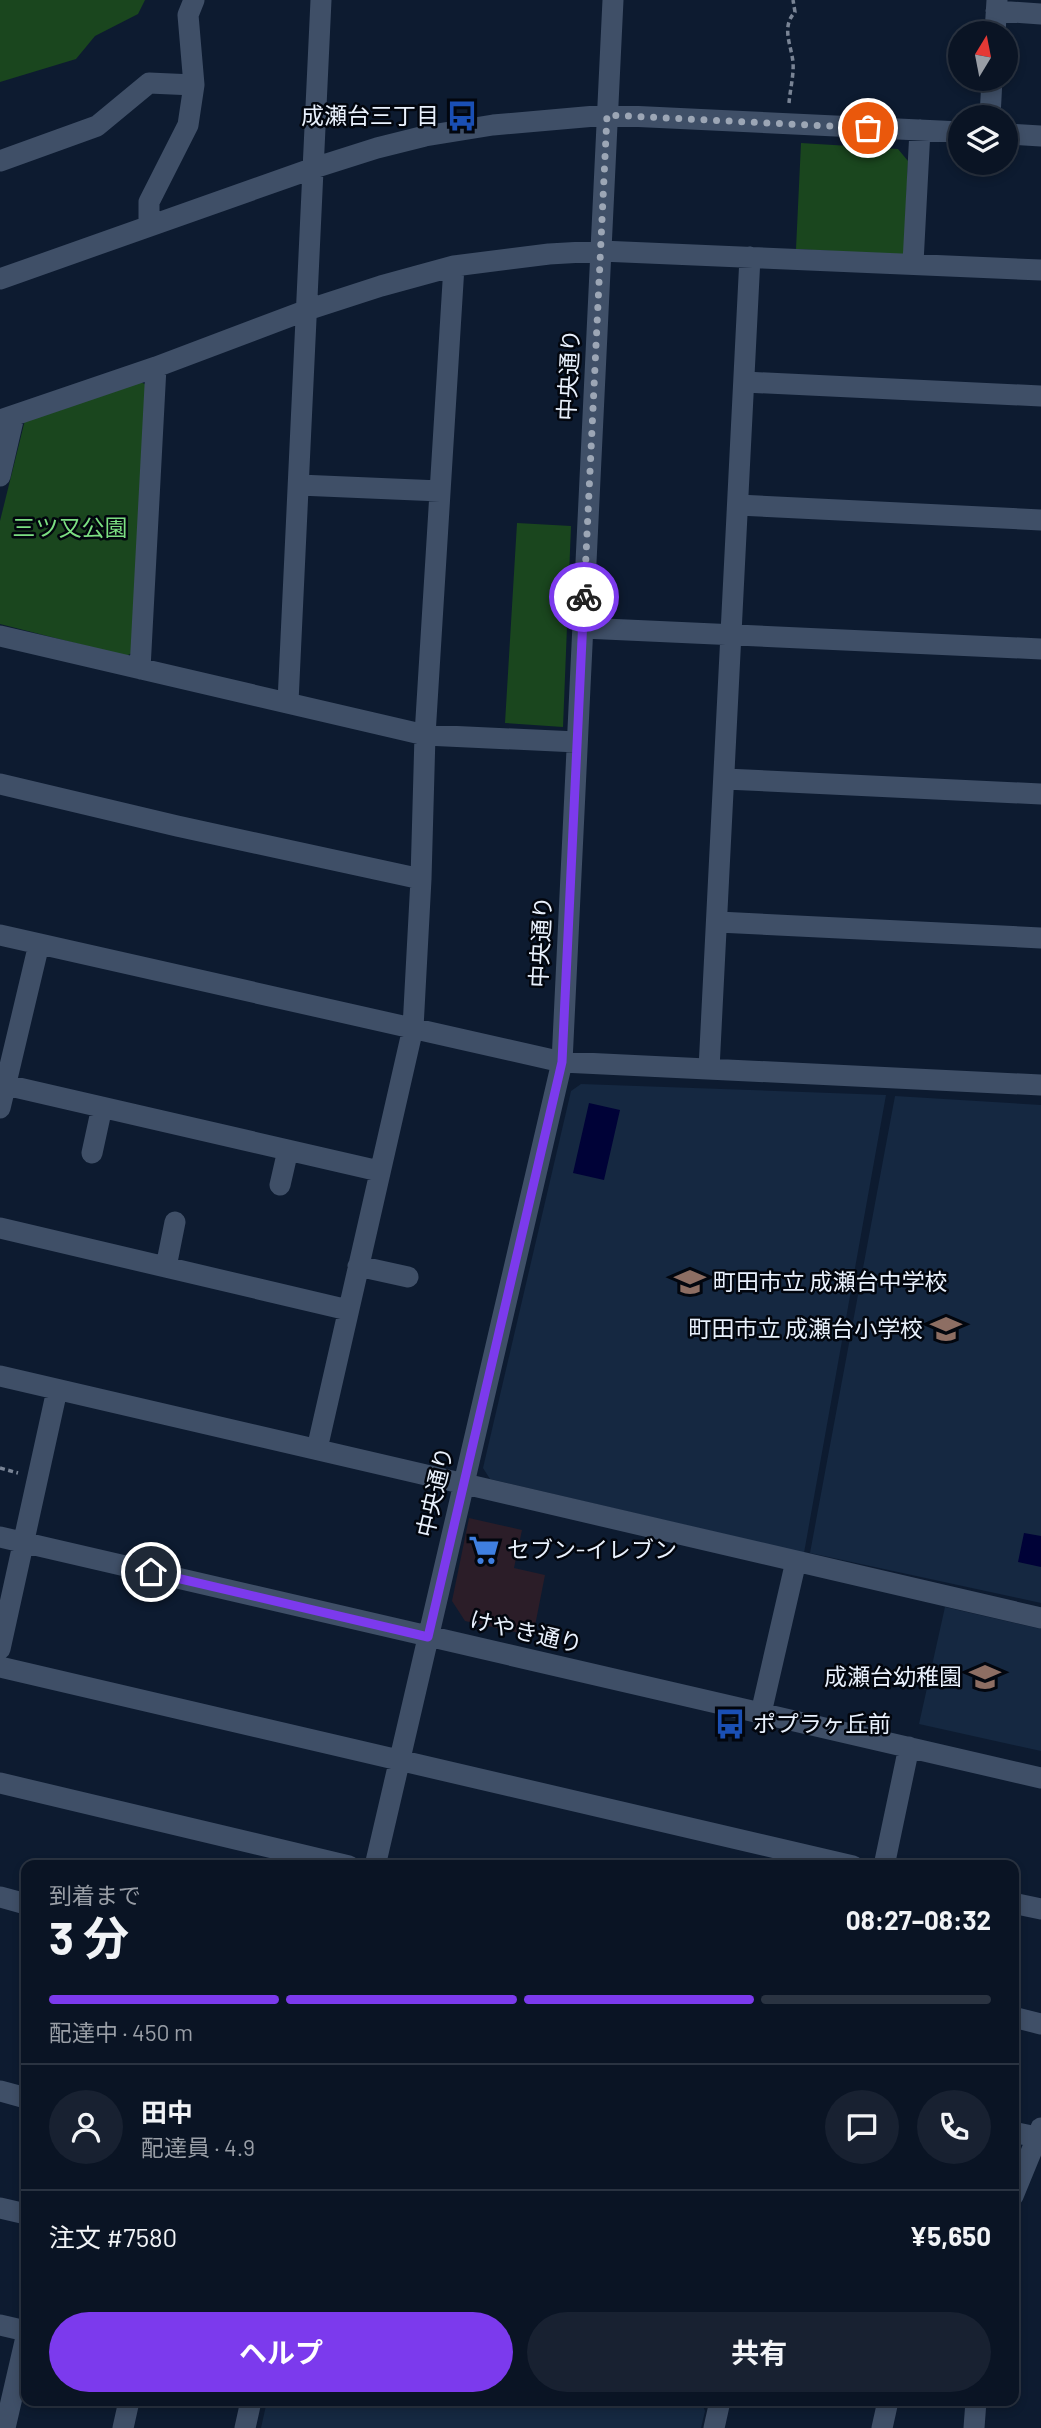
<!DOCTYPE html>
<html lang="ja">
<meta charset="utf-8">
<style>
:root{--surface:#0a1424;--page:#182131;--text:#f1f3f6;--muted:#999ea6;--line:#2a3341;--accent:#7c3aed}
body{margin:0;font-family:Barlow,"Noto Sans JP",sans-serif;background:var(--page);color:var(--text);height:100vh;display:flex;flex-direction:column;font-size:26px;white-space:nowrap}
*{box-sizing:border-box;margin:0}
p{font-size:23px;color:var(--muted)}
.icon{flex:none;width:38px;height:38px;fill:none;stroke:currentColor;stroke-width:2;stroke-linecap:round;stroke-linejoin:round}
.map{position:relative;flex:1;overflow:hidden}
.side{position:absolute;left:21px;top:1860px;width:998px;height:546px;display:flex;flex-direction:column;background:var(--surface);border-radius:14px;box-shadow:0 4px 10px #0003,0 0 0 2px var(--line)}
.side>*{flex:none}
.needle{width:46px;rotate:10deg}
.tools{position:absolute;left:948px;top:21px;display:grid;gap:14px}
.tools a{display:grid;place-items:center;width:70px;height:70px;border-radius:50%;background:var(--surface);box-shadow:0 4px 10px #0003,0 0 0 2px var(--line);font-size:35px}
.pin{position:absolute;display:grid;place-items:center;width:60px;height:60px;color:#fff;margin:-30px;border:4px solid #fff;border-radius:50%;box-shadow:0 2px 7px #0007}
.courier{position:absolute;display:grid;place-items:center;width:70px;height:70px;margin:-35px;border:5px solid #7c3aed;border-radius:50%;background:#fff;color:#222;box-shadow:0 2px 9px #0007}
.headline em{font-style:normal;font-weight:700}
.headline div{display:flex;flex-direction:column-reverse}
.headline{display:flex;align-items:center;justify-content:space-between;height:119px;padding:0 28px}
h1{font-size:46px;font-weight:700;line-height:52px}
.bar{display:grid;grid-template-columns:repeat(4,1fr);gap:10px 7px;align-content:center;height:84px;padding:0 28px}
.bar i{height:9px;border-radius:5px;background:var(--line)}
.bar .active{background:var(--accent)}
.bar p{grid-column:span 4}
.line{display:flex;align-items:center;gap:18px;padding:0 28px;border-top:2px solid var(--line)}
.line div{flex:1}
.round{display:grid;place-items:center;flex:none;width:74px;height:74px;border-radius:37px;background:var(--page)}
.cta{display:flex;gap:14px;margin-top:auto;padding:14px 28px}
.cta a{flex:1;height:80px;border-radius:42px;background:var(--accent);color:#fff;font-size:28px;font-weight:700;line-height:80px;text-align:center}
.cta a+a{background:var(--page);color:var(--text)}
.map>svg:first-child{display:block}
</style>
<div class="map">
<svg width="1041" height="2428" viewBox="0 0 1041 2428">
<rect width="100%" height="100%" fill="#0d1b30"/>
<!-- commercial -->
<path fill="#2b1d28" d="M469 1518 522 1530 514 1568 545 1575 533 1636 465 1621 452 1601Z"/>
<!-- built -->
<path fill="#152841" d="M581 1084 886 1095 804 1553 490 1479 483 1468 571 1091Z
M895 1096 1041 1105V1603L810 1553Z
M945 1607 1041 1629V1751L919 1724Z
M267 2401H701L705 2411 701 2428H261Z"/>
<!-- green -->
<path fill="#1a461e" d="M0 0H145L138 14 95 36 76 59 0 82Z
M801 143 898 149 908 161 904 255 796 249Z
M138 381 147 385 134 652 126 656 0 624V521L25 420Z
M517 523 571 526 563 727 505 723Z"/>
<!-- water -->
<path fill="#000237" d="M589 1103 620 1110 604 1180 573 1173Z
M1024 1533 1041 1536V1567L1018 1562Z"/>
<g fill="none" stroke-linecap="round" stroke-linejoin="round">
<!-- path -->
<path stroke="#798495" stroke-width="3.5" stroke-dasharray="5 3.5" stroke-linecap="butt" d="M789 103C790 90 794 75 793 62 791 44 781 27 795 12L793 0
M0 1468 18 1473"/>
<!-- minor -->
<path stroke="#3f4f67" stroke-width="21" d="M996 11 1041 14
M995 33 997 0
M990 117 992 79
M1006 134 1041 136
M0 161 97 126 149 83 194 85
M149 226V202L188 125 194 85 188 15 194 0
M913 263 920 130
M0 279 314 168 377 148 425 136 493 125 607 115 961 132
M745 382 1041 396
M0 420 156 367 307 310 381 286 454 266 549 254 601 251 1041 270
M0 476 14 416
M299 485 440 491
M738 505 1041 520
M583 628 1041 649
M0 636 425 735 577 742
M140 669 156 367
M288 702 321 0
M725 779 1041 794
M0 784 177 826 421 879
M718 922 1041 938
M0 935 562 1062 1041 1085
M709 1069 750 257
M6 1085 379 1171
M0 1108 39 944
M92 1153 102 1107
M280 1185 288 1150
M0 1228 348 1310
M358 1266 408 1277
M166 1267 175 1222
M0 1376 1041 1618
M317 1449 413 1028 421 879 425 735 454 266
M0 1537 1041 1778
M0 1649 57 1390
M0 1667 853 1866
M761 1713 796 1561
M0 1783 349 1866
M375 1866 562 1062 613 0
M884 1866 909 1747
M0 1897 26 1904
M1013 1903 1041 1909
M1013 2017 1041 2024
M0 2091 26 2098
M1013 2132 1041 2138
M1013 2196 1041 2128
M0 2208 26 2214
M0 2325 26 2331
M5 2428 26 2337
M123 2428 129 2401
M245 2428 251 2401
M714 2428 720 2401
M882 2428 888 2401
M974 2428 976 2401"/>
</g>
<g fill="none" stroke-linecap="round" stroke-linejoin="round">
<!-- done -->
<path stroke="#9ca6b5" stroke-width="7" stroke-dasharray="0 12.6" d="M584 597 607 115 868 128"/>
<!-- route -->
<path stroke="#7c3aed" stroke-width="9" d="M151 1572 428 1637 562 1062 584 597"/>
</g>
<!-- icons -->
<defs>
<g id="bus-bare" transform="scale(2.415)"><path d="M-5-6H5V4H4V6H2V4H-2V6H-4V4H-5ZM-3.5-4V0h7V-4ZM-3.5 1.2v1.5H-2V1.2ZM2 1.2v1.5H3.5V1.2Z" fill="#1a4fb4" stroke="#02060e" stroke-width="2.5" paint-order="stroke"/></g>
<g id="school-bare" transform="scale(2.415)"><path d="M0-5L7-2L0 1L-7-2ZM-4 1L0 2.5L4 1V4Q0 6-4 4Z" fill="#8d6e63" stroke="#02060e" stroke-width="2.5" paint-order="stroke"/></g>
<g id="supermarket-bare" transform="scale(2.415)"><path d="M-6-5.5h2.5l.6 2H6L4.5 2H-2.5L-4.4-4H-6ZM-1.5 3.2a1.3 1.3 0 1 0 .1 0ZM3 3.2a1.3 1.3 0 1 0 .1 0Z" fill="#3f7fe0" stroke="#02060e" stroke-width="2.5" paint-order="stroke"/></g>
</defs>
<g fill-rule="evenodd">
<use href="#bus-bare" x="462" y="116"/>
<use href="#school-bare" x="690" y="1282"/>
<use href="#school-bare" x="946" y="1329"/>
<use href="#supermarket-bare" x="484" y="1550"/>
<use href="#school-bare" x="985" y="1677"/>
<use href="#bus-bare" x="730" y="1724"/>
</g>
<g text-anchor="middle" stroke-width="5" stroke-linejoin="round" paint-order="stroke">
<!-- poi labels -->
<g font-size="23" fill="#e9f1fd" stroke="#02060e" text-anchor="end">
<text x="439" y="124">成瀬台三丁目</text>
<text x="713" y="1290" text-anchor="start">町田市立 成瀬台中学校</text>
<text x="923" y="1337">町田市立 成瀬台小学校</text>
<text x="507" y="1558" text-anchor="start">セブン-イレブン</text>
<text x="962" y="1685">成瀬台幼稚園</text>
<text x="753" y="1732" text-anchor="start">ポプラヶ丘前</text>
</g>
<!-- street labels -->
<g font-size="23" fill="#e9f1fd" stroke="#02060e">
<text transform="translate(569 375) rotate(-87)" y="8">中央通り</text>
<text transform="translate(541 942) rotate(-87)" y="8">中央通り</text>
<text transform="translate(435 1492) rotate(-77)" y="8">中央通り</text>
<text transform="translate(526 1632) rotate(13)" y="8">けやき通り</text>
</g>
<!-- park labels -->
<g font-size="23" fill="#7cdf82" stroke="#02060e">
<text x="70" y="536">三ツ又公園</text>
</g>
</g>
</svg>
<div class="tools">
<a><svg class="needle" viewBox="-14 -14 28 28"><path d="M0-13l5 13h-10z" fill="#e53935"/><path d="M0 13l5-13h-10z" fill="#999ea6"/></svg></a>
<a><svg class="icon" aria-label="layers" viewBox="0 0 24 24"><path d="M12 4l9 5-9 5-9-5zM3 14l9 5 9-5"/></svg></a>
</div>
<div class="pin" style="left:868px;top:128px;background:#ea580c"><svg class="icon" aria-label="bag" viewBox="0 0 24 24"><path d="M5 8h14l-1 12H6zM9 8a3 3 0 0 1 6 0"/></svg></div>
<div class="pin" style="left:151px;top:1572px;background:#1f2937"><svg class="icon" aria-label="home" viewBox="0 0 24 24"><path d="M3 11l9-7 9 7M6 9v11h12V9"/></svg></div>
<div class="courier" style="left:584px;top:597px"><svg class="icon" aria-label="bike" viewBox="0 0 24 24"><circle cx="6" cy="16" r="4"/><circle cx="18" cy="16" r="4"/><path d="M6 16l4-8h5l3 8M10 8l3 8H6M13 5h3"/></svg></div>
<section class="side">
<div class="headline"><div><h1>3 分</h1><p>到着まで</p></div><em>08:27–08:32</em></div>
<div class="bar"><i class="active"></i><i class="active"></i><i class="active"></i><i></i><p>配達中 · 450 m</p></div>
<div class="line" style="height:126px"><a class="round"><svg class="icon" aria-label="person" viewBox="0 0 24 24"><circle cx="12" cy="8" r="4"/><path d="M4 21q1-7 8-7t8 7"/></svg></a><div><b>田中</b><p>配達員 · 4.9</p></div><a class="round"><svg class="icon" aria-label="chat" viewBox="0 0 24 24"><path d="M4 5h16v11H9l-5 4z"/></svg></a><a class="round"><svg class="icon" aria-label="phone" viewBox="0 0 24 24"><path d="M5 4h4l2 5-3 2q2 4 5 5l2-3 5 2v4C11 20 4 13 5 4z"/></svg></a></div>
<div class="line" style="height:91px"><div>注文 #7580</div><b>¥5,650</b></div>
<div class="cta"><a>ヘルプ</a><a>共有</a></div>
</section>
</div>
